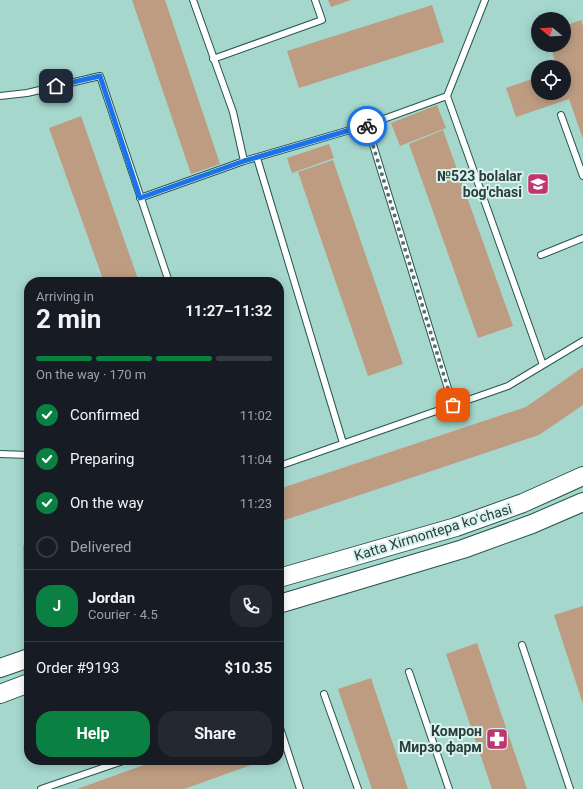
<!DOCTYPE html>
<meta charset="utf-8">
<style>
:root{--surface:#171b24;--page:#242831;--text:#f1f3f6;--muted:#9ea1a6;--line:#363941;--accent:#0b8043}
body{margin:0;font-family:Roboto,sans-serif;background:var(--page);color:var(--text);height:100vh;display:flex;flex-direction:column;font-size:15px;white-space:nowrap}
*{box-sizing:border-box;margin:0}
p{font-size:13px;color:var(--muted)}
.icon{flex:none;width:22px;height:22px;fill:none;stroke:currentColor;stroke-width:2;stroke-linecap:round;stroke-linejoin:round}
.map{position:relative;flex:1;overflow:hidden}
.details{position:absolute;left:24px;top:277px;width:260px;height:488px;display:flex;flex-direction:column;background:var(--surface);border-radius:16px;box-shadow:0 2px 10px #0003}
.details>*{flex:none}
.needle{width:26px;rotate:288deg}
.controls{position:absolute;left:531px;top:12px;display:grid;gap:8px}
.controls a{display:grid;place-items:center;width:40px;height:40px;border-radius:50%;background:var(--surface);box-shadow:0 2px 10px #0003;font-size:20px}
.pin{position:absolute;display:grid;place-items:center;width:34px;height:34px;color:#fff;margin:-17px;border-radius:8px;box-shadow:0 2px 6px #0006}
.courier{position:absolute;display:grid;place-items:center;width:40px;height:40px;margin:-20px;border:3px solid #1a73e8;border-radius:50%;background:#fff;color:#222;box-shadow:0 1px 5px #0007}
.head em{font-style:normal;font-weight:700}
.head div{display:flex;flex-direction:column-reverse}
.head{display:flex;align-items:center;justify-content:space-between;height:68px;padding:0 12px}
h1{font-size:26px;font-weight:700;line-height:30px}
.bar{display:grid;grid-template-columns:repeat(4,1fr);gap:6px 4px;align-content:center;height:48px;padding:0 12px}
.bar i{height:5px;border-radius:3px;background:var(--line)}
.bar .on{background:var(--accent)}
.bar p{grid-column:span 4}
.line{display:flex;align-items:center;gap:10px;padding:0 12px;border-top:1px solid var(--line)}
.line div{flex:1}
.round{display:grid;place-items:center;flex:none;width:42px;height:42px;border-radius:16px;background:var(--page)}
ol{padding:0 12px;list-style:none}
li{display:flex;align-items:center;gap:12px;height:44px}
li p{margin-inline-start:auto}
li .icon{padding:4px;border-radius:50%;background:var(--accent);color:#fff;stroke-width:4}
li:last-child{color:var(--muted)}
li i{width:22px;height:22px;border:2px solid var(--line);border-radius:50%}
.cta{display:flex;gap:8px;margin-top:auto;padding:8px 12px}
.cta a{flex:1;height:46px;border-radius:16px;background:var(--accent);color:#fff;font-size:16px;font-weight:700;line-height:46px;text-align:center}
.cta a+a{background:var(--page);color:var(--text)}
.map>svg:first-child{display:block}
</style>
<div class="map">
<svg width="583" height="789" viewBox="0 0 583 789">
<rect width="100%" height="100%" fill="#a5d7cd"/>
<!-- building -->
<path fill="#bd9c82" d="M132 0H165L220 164 191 174Z
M328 0H351L331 7Z
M432 5 444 42 299 88 287 51Z
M581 20 583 26V139L569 99 516 117 506 88 538 77V93H564V67H557L550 45H564V26Z
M437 105 446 128 400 146 391 123Z
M81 116 139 282H104L49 128Z
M443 130 513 326 478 338 409 144Z
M329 144 334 158 292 173 287 158Z
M333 160 403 364 368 376 298 172Z
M583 367V405L539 435 279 522V489L526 407Z
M23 545H29V620L24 615Z
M583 606V704L554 615Z
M477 643 527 789H492L446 654Z
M371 678 408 789H372L338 689Z
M158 760H265L184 789H77Z"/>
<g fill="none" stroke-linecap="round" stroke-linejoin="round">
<!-- service casing -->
<g stroke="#25554d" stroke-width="8">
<path id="service" d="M485 0 447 96 543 365
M213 59 322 20 315 0
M0 96 27 93 100 76 169 282
M561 115 583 176
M367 125 453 405
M257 158 343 443
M244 161 367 125 447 96
M140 198 244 161 233 112 193 0
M541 255 583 238
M0 454 29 455
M279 466 508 386 583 341
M522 645 570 789
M409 672 449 789
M324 694 358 789
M279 725 300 789
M41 789 126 760"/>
</g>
<!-- secondary casing -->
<g stroke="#25554d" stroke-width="20">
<path id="secondary" d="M279 578 456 527 523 503 583 476
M279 604 463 549 532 524 583 502
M0 668 29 658
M0 694 29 683"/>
</g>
<!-- service -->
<use href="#service" stroke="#fff" stroke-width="6"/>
<!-- secondary -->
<use href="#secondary" stroke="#fff" stroke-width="18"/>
</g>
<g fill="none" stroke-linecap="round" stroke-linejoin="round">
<!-- done -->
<path stroke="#55746e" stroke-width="4" stroke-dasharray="0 7.2" d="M367 126 453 405"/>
<!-- route -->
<path stroke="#1a73e8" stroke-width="5" d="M56 86 100 76 140 198 244 161 367 125V126"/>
</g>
<!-- icons -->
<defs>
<g id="school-square" transform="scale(1.15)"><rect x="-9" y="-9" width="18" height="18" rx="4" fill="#c0356d" stroke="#daf2ed"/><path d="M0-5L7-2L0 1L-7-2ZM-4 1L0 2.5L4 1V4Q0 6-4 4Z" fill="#fff"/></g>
<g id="pharmacy-square" transform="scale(1.15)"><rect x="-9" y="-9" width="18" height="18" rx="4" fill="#c0356d" stroke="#daf2ed"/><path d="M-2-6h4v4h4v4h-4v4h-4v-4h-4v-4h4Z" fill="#fff"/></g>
</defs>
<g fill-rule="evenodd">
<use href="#school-square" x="538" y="184"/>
<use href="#pharmacy-square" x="497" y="739"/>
</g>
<g text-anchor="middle" stroke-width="4" stroke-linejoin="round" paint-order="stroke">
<!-- poi labels -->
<g font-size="14" font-weight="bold" fill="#2a3f3b" stroke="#daf2ed" text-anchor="end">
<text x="522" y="181">№523 bolalar<tspan x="522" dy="16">bog'chasi</tspan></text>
<text x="482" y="736">Комрон<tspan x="482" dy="16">Мирзо фарм</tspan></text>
</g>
<!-- street labels -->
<g font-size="14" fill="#2a3f3b" stroke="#daf2ed">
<text transform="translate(433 532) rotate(-17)" y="5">Katta Xirmontepa koʻchasi</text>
</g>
</g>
</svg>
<div class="controls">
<a><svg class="needle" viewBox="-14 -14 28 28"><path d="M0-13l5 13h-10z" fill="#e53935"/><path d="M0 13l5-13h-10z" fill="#9ea1a6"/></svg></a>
<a><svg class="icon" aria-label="locate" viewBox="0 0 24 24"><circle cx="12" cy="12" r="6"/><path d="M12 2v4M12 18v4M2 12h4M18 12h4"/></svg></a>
</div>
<div class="pin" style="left:453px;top:405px;background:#ea580c"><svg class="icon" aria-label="bag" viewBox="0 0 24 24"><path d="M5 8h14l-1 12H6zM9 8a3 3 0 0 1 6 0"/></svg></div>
<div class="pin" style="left:56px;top:86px;background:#1f2937"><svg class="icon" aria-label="home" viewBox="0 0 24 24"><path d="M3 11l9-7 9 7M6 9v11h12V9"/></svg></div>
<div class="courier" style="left:367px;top:126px"><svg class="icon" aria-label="bike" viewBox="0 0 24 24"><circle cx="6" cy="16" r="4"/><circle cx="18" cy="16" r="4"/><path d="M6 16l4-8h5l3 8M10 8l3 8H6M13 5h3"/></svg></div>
<section class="details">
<div class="head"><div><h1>2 min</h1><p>Arriving in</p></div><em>11:27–11:32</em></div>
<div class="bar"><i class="on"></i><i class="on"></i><i class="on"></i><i></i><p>On the way · 170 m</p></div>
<ol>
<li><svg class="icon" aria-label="check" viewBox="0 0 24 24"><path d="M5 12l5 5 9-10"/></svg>Confirmed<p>11:02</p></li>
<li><svg class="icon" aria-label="check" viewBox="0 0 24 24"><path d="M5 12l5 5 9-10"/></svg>Preparing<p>11:04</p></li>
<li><svg class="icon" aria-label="check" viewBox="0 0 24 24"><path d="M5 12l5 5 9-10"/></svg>On the way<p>11:23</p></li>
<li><i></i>Delivered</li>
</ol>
<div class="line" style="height:72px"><b class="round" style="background:var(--accent);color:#fff">J</b><div><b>Jordan</b><p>Courier · 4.5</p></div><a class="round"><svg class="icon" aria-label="phone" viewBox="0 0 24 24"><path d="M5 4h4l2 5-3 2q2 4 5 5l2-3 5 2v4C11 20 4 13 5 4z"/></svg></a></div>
<div class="line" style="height:52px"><div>Order #9193</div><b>$10.35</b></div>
<div class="cta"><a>Help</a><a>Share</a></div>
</section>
</div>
